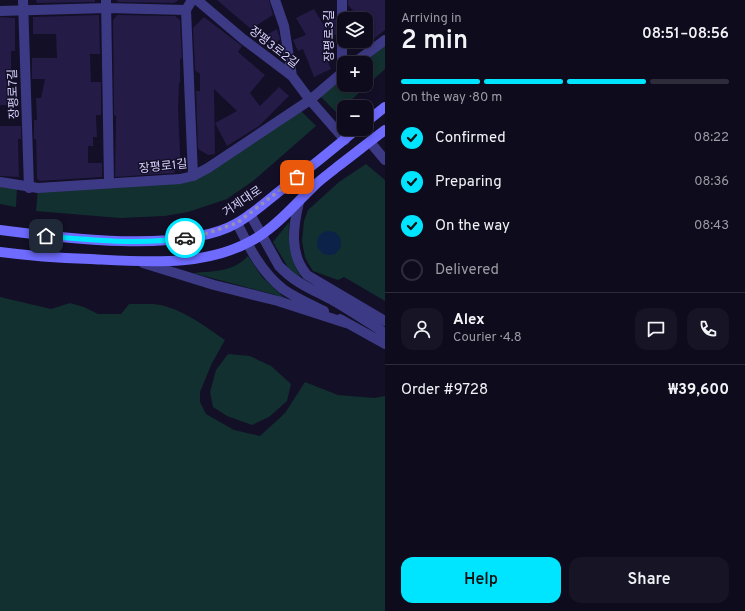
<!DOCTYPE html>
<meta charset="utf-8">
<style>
:root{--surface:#0e0b1c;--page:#171425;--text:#f1f3f6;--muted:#9b9ba3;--line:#2e2b3b;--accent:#00e5ff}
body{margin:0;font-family:Overpass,"Noto Sans KR",sans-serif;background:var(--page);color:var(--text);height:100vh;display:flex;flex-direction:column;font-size:15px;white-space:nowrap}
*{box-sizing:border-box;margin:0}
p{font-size:13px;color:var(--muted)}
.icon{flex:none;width:22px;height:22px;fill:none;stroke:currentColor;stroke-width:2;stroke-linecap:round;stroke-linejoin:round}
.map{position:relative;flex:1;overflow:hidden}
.sheet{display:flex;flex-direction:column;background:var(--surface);width:360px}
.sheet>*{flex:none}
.fabs{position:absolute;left:337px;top:12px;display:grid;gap:8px}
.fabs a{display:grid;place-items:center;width:36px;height:36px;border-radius:8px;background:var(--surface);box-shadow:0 2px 6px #0003,0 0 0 1px var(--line);font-size:20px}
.pin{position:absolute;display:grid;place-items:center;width:34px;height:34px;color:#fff;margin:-17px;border-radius:8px;box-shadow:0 2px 6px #0006}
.courier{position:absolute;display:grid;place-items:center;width:40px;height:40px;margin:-20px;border:3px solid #00e5ff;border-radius:50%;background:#fff;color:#222;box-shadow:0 1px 5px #0007}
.overview em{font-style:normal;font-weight:600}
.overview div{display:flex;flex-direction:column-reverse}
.overview{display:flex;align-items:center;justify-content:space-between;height:68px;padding:0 16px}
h1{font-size:26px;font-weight:600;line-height:30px}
.bar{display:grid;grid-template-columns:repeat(4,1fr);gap:6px 4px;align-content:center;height:48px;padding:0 16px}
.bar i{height:5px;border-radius:3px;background:var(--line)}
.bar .active{background:var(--accent)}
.bar p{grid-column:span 4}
.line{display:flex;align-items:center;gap:10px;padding:0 16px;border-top:1px solid var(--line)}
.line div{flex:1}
.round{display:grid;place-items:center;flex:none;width:42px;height:42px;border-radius:12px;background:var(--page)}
ol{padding:0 16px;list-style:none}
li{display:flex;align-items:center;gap:12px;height:44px}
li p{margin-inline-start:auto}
li .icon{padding:4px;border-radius:50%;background:var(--accent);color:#111;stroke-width:4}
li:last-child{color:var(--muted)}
li i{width:22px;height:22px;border:2px solid var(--line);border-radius:50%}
.cta{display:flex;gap:8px;margin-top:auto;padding:8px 16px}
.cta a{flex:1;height:46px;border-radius:12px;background:var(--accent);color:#111;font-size:16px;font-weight:600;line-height:46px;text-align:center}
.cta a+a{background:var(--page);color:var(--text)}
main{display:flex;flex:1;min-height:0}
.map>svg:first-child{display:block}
</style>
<main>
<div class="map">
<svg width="385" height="611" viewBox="0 0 385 611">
<rect width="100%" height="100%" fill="#130f26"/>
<!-- green -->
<path fill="#12302f" d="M385 40V69L337 113 319 95 344 71V85H366V63H354Z
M298 108 316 126 253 181 227 199 188 212 165 216 120 218 36 211 38 188 180 179Z
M366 164 385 180V301L344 277 338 280 313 271 308 263 305 257 302 241 304 221 308 210 339 182Z
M0 183 17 186 16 207 0 204Z
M289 222C288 243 290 260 301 277L290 271 273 242Z
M248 256 262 277 287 300 276 295 193 273C214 271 233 272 248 256Z
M0 297 51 309 70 303 84 307 98 314H121L129 304C137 304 146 304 154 304 180 307 203 325 225 340L212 363 200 392V402L206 414 234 430 260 436 285 413 305 382 338 395 374 398 385 396V611H0Z
M228 354 250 356 271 366 291 384 287 401 269 417 252 425 227 416 213 407 210 392 216 370Z"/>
<!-- water -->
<path fill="#0c2248" d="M317 243a12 12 0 1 1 24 0a12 12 0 1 1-24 0Z"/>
<!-- building -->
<path fill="#241b47" d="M36 0H95V2L37 3Z
M117 0H179L174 3 118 2Z
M217 0H269L273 15 251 29Z
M348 0H385V30L366 45V19H360L348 5Z
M314 9 323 24 336 16V35H332L334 48 323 51 331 69 314 77 303 49 298 51 293 40 306 35 296 18Z
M99 15 100 54H90L91 82H101V115H96L97 137H93V146H88V163H102V177L39 181V180L37 179 36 139H34V120H37L36 98H41L45 79H32V58H57L56 34H33V17Z
M117 15 175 16 180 20 182 59 180 58V83H179L178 110 181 172 176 169 174 173 115 177 116 116 114 115 113 20Z
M0 17 15 18V51H11V89H14L15 105H0Z
M204 17 242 46 238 52 265 75 250 93 260 106 279 87 289 96 259 126 227 146 215 123 237 111 214 89 215 154 208 155 198 149 196 91H200V74L195 70 193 28Z
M277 29 280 39 275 44 270 46 261 38Z
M0 126H21V139H18L19 177 0 176Z"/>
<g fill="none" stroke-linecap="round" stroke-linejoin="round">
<!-- minor -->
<path stroke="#3d3a85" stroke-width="10" d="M23 0 29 188
M106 0 109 183
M197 0 243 39 292 76 310 100 345 140
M275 0 284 26 292 76
M342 0V72
M186 10 193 176
M0 11 107 8 186 10 192 0
M354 63 385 40
M370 142 385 160
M0 182 38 188 180 179 193 176 208 168 310 100 344 71"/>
<!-- tertiary -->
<path stroke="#3d3a85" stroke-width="10" d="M299 202C293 227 289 254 307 275L385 321
M250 214 279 266C296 284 314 290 334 301 351 311 368 322 385 333
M237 223C249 247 261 272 283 289 296 298 310 304 324 311
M143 263 214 285 278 301 346 323
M340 319 385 344"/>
<!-- secondary -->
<path stroke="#6f6bff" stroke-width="10" d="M366 122 385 107
M0 230C61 238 184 254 237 223 253 214 267 201 281 190 307 170 332 150 357 129
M0 252C30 256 60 258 90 259 146 262 209 268 258 237 280 223 296 203 314 186 321 179 330 173 337 167 353 155 369 142 385 130"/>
</g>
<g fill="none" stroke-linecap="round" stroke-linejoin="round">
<!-- done -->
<path stroke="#948fb3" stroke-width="4" stroke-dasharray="0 7.2" d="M185 238 202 235 237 223 297 177"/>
<!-- route -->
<path stroke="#00e5ff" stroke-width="5" d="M46 236C89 240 142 245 185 238"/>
</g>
<g text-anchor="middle" stroke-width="3" stroke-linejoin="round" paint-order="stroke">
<!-- street labels -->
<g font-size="12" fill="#d9d4ff" stroke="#130f26">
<text transform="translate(329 36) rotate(-90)" y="4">장평로3길</text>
<text transform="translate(274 47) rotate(38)" y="4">장평3로2길</text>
<text transform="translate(13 94) rotate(-92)" y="4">장평로7길</text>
<text transform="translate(163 166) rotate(-6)" y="4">장평로1길</text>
<text transform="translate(242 201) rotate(-34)" y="4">거제대로</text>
</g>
</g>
</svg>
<div class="fabs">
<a><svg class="icon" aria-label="layers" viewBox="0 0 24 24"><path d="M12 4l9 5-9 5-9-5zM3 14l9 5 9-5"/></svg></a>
<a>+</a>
<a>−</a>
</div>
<div class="pin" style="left:297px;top:177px;background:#ea580c"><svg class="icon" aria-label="bag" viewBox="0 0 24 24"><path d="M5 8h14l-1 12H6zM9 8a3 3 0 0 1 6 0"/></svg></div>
<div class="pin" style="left:46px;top:236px;background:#1f2937"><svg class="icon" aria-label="home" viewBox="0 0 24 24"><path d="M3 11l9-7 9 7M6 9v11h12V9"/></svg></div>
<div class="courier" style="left:185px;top:238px"><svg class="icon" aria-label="car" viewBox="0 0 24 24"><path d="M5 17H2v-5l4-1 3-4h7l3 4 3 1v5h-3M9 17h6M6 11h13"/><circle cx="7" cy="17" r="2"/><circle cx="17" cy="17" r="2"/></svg></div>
</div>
<section class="sheet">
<div class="overview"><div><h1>2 min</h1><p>Arriving in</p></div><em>08:51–08:56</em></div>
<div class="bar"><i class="active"></i><i class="active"></i><i class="active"></i><i></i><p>On the way · 80 m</p></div>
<ol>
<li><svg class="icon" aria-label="check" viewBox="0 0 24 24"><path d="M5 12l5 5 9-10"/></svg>Confirmed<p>08:22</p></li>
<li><svg class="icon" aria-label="check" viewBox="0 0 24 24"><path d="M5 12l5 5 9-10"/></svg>Preparing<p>08:36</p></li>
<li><svg class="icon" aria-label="check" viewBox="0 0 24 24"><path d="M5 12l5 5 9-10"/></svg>On the way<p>08:43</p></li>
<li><i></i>Delivered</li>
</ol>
<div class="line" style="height:72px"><a class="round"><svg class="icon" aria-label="person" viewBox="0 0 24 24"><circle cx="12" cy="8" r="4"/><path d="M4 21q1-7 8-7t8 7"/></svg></a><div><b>Alex</b><p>Courier · 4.8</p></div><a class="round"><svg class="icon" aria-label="chat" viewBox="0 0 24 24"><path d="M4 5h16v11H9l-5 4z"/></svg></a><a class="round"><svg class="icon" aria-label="phone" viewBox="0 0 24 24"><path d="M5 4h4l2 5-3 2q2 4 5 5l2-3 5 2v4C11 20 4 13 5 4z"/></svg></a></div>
<div class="line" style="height:52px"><div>Order #9728</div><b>₩39,600</b></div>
<div class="cta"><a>Help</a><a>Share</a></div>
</section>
</main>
